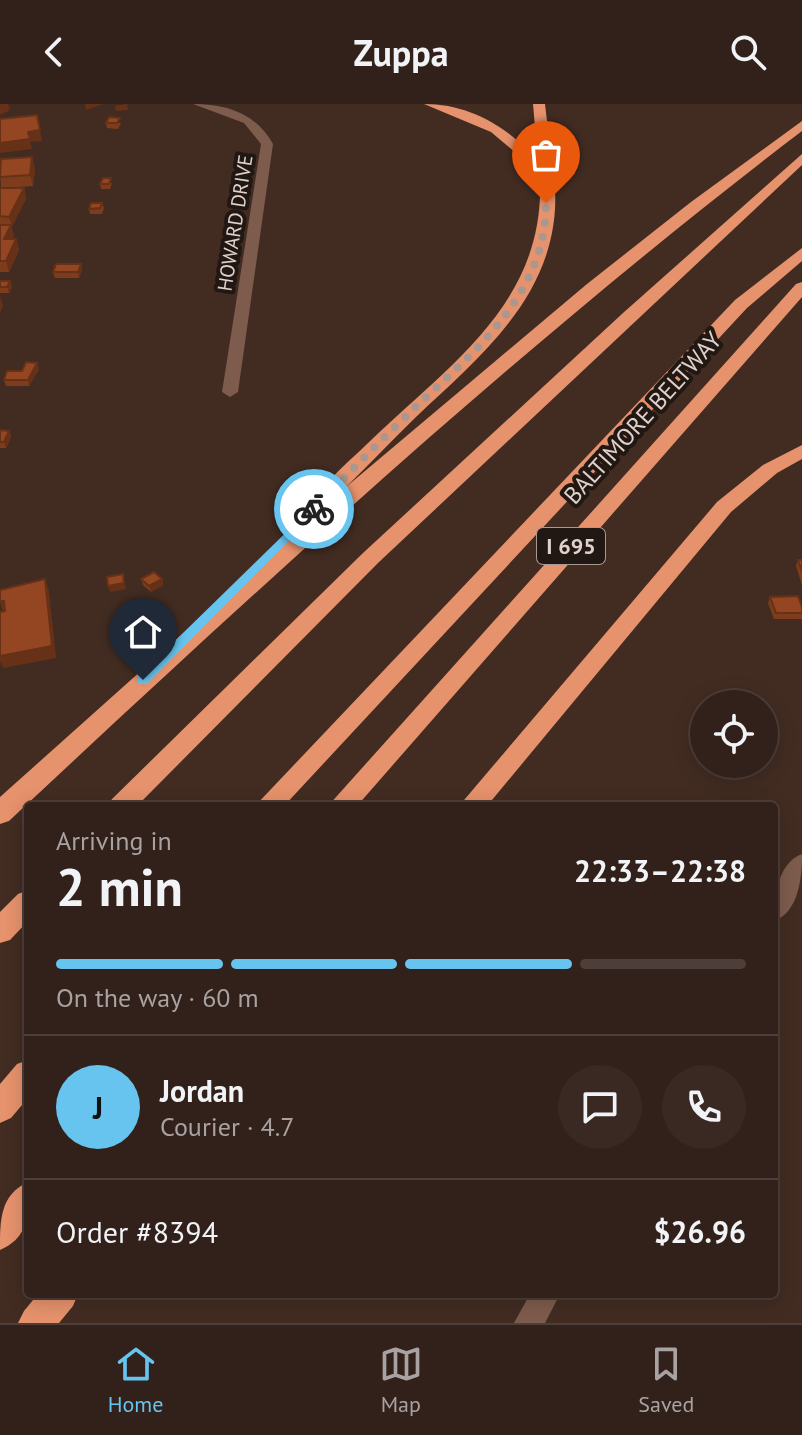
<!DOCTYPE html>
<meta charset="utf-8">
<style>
:root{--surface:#32211a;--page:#3a2923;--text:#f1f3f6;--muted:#a8a3a2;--line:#4d3e39;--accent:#67c4ef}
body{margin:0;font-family:"PT Sans",sans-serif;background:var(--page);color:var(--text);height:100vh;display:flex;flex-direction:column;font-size:30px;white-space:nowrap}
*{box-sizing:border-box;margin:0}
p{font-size:26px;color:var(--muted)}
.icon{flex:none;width:44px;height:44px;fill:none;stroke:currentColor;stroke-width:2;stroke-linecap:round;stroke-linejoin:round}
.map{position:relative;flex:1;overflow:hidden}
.drawer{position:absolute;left:24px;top:698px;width:754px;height:496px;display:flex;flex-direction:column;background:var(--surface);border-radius:8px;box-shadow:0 4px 20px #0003,0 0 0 2px var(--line)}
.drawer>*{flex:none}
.fabs{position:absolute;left:690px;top:586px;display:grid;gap:16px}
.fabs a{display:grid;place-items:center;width:88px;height:88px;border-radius:50%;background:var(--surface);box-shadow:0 4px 20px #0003,0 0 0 2px var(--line);font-size:40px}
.pin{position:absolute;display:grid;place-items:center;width:68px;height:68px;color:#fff;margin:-82px -34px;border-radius:50% 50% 50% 0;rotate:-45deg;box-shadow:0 0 8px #0007}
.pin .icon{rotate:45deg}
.courier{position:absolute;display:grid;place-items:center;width:80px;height:80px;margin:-40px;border:6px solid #67c4ef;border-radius:50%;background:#fff;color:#222;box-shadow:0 2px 10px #0007}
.head em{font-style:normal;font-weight:700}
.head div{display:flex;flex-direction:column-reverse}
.head{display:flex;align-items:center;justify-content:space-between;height:136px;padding:0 32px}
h1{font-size:52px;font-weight:700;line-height:60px}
.bar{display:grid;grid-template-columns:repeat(4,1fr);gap:12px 8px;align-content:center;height:96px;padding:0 32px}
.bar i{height:10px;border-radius:6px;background:var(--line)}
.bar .active{background:var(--accent)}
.bar p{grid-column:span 4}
.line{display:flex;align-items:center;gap:20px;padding:0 32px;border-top:2px solid var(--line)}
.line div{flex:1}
.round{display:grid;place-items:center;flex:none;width:84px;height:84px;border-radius:42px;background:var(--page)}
header{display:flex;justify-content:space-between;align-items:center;height:104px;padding:0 32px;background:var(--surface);font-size:36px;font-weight:700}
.tab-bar{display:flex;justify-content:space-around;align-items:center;height:112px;border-top:2px solid var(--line);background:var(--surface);font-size:22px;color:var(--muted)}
.tab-bar a{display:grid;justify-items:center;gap:4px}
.tab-bar .active{color:var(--accent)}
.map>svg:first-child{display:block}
</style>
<header><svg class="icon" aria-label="back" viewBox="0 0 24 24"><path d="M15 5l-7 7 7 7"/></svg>Zuppa<svg class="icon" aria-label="search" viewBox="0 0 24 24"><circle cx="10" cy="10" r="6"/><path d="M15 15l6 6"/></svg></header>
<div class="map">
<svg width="802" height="1219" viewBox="0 0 802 1219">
<rect width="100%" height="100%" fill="#422c22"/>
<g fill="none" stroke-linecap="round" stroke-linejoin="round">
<!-- minor -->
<path fill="#7e5c4d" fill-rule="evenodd" d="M193 0C226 0 256 9 273 40L238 288 230 293 222 288 261 40 244 19Z
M802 750C802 773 799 808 774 817 774 795 777 759 802 750Z
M530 1190H560L545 1219H514Z"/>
<!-- highway -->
<path fill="#e6926c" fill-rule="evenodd" d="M424 0C470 0 508 23 538 57L533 0H545C549 40 560 83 553 123 540 205 473 259 416 313 392 336 370 360 346 383L587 180 691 98 802 17V27C523 240 266 477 9 717L0 720V693L340 389 327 388 324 384C335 368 353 354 367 340 446 263 544 201 540 78L516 49 491 28Z
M802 50V61L378 459 137 702H108L112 695 363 449 623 209Z
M802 144V157L747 204 284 702H255L735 196Z
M802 178V193L357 702H328L796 180Z
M802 341V355L777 369 731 408 487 702H459L717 398 763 361Z
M28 786V817L10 836 0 839V808L18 790Z
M28 956V994L11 1014 0 1019V980L17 960Z
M28 1078C28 1107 31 1133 0 1146 0 1116 0 1091 28 1078Z
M38 1190H78L73 1202 59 1219H18L24 1207Z"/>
</g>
<!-- wall -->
<path fill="#7e3c1c" d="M106 19H121L118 25 107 24Z
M0 63 35 64 33 82 1 84Z
M112 79 110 85H101L100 80Z
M0 84H24L26 95 11 123 14 132 12 135H16L19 146 9 168H0Z
M102 99 104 104 102 110H90L89 105Z
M81 160 82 166 79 174H55L53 168Z
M0 177H10L12 183 9 189H0Z
M39 265 29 282H6L4 276Z
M0 326 9 327 11 333 6 344H0Z
M798 456H802V481L796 462Z
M141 475H162L163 481 151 488 143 481Z
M770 493 802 503V515H774L768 499Z"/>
<!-- shaded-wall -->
<path fill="#673117" d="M0 0H8L10 6 0 11Z
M85 0H103L86 6Z
M127 0 128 6 116 7 115 2Z
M37 11 42 37 30 38 32 45 0 49V39L28 28Z
M32 53 35 64 33 82 30 71Z
M24 84 26 95 12 123 9 113Z
M11 121 14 132 7 146 4 135Z
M16 135 19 146 9 168 6 157Z
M81 160 82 166 79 174 78 168Z
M10 177 12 183 9 189 7 183Z
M0 192 3 202 0 209Z
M37 259 39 265 29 282 28 276Z
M9 327 11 333 6 344 4 338Z
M45 475 49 487 56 554 3 564 0 557V552Z
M162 475 163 481 151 488 149 482Z
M124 479 126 485 110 488 108 482Z
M0 497H4L8 508 3 509Z"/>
<!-- building -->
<path fill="#934621" stroke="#673117" stroke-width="2" d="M37 11 40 26 28 28 30 35 0 39V15Z
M109 13 120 14 117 19H106Z
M32 53 30 71 0 73 1 55Z
M103 74H111L109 80H100Z
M0 84H24L9 113 0 112Z
M91 99H102L100 104 89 105Z
M0 121H11L4 135H16L6 157H0Z
M56 160H81L78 168H53Z
M0 177H10L7 183H0Z
M26 258 37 259 28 276H4L7 267H22Z
M0 326 9 327 4 338H0Z
M798 456H802V468Z
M154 468 162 475 149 482 141 475Z
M123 470 124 479 108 482 107 473Z
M45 475 52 542 0 552V508L5 507 4 497H0V486Z
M798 492 802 503V509H776L770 493Z"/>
<!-- route -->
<path fill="#67c4ef" d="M314 401 318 402V407L147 580H138V573Z"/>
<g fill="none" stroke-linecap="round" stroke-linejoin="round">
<!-- done -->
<path stroke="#a99790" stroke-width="8" stroke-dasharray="0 14.4" d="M314 405C344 374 374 343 405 313 468 252 546 195 546 99"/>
</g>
<g text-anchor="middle" stroke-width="8" stroke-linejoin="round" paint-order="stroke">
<!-- far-street labels -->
<g font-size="20" fill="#e0d1cb" stroke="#211713">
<text transform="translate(235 119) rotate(-81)" y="7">HOWARD DRIVE</text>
</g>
<!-- shield labels -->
<rect fill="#211713" stroke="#a79994" stroke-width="2" x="537" y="424" width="68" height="36" rx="6"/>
<g font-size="22" font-weight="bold" fill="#e0d1cb">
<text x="571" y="450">I 695</text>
</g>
<!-- street labels -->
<g font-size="24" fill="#e0d1cb" stroke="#211713">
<text transform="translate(643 314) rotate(-48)" y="8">BALTIMORE BELTWAY</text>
</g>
</g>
</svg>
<div class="fabs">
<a><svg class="icon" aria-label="locate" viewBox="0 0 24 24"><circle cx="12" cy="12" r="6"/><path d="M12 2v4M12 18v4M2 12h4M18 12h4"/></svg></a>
</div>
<div class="pin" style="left:546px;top:99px;background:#ea580c"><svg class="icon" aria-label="bag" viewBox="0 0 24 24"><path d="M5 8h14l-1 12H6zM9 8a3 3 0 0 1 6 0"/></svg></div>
<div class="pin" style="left:143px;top:576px;background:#1f2937"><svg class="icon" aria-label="home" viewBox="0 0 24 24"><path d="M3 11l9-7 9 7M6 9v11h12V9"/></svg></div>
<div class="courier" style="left:314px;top:405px"><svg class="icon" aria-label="bike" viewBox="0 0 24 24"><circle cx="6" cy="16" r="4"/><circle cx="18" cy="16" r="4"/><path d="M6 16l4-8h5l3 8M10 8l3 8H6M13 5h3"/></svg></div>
<section class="drawer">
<div class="head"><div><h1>2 min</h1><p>Arriving in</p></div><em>22:33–22:38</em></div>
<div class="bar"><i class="active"></i><i class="active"></i><i class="active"></i><i></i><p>On the way · 60 m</p></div>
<div class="line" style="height:144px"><b class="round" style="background:var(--accent);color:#111">J</b><div><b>Jordan</b><p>Courier · 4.7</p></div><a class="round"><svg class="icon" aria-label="chat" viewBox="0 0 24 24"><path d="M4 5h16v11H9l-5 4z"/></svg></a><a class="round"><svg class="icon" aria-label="phone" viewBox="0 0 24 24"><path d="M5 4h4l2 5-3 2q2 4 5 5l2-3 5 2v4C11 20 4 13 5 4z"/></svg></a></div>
<div class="line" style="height:104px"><div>Order #8394</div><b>$26.96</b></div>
</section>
</div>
<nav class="tab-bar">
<a class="active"><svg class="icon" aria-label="home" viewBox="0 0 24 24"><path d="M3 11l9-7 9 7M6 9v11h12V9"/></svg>Home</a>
<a><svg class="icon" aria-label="map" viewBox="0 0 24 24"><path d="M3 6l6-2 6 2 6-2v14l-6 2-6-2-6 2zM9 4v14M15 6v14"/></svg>Map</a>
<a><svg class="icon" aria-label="saved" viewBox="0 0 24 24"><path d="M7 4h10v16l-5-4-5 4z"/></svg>Saved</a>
</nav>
